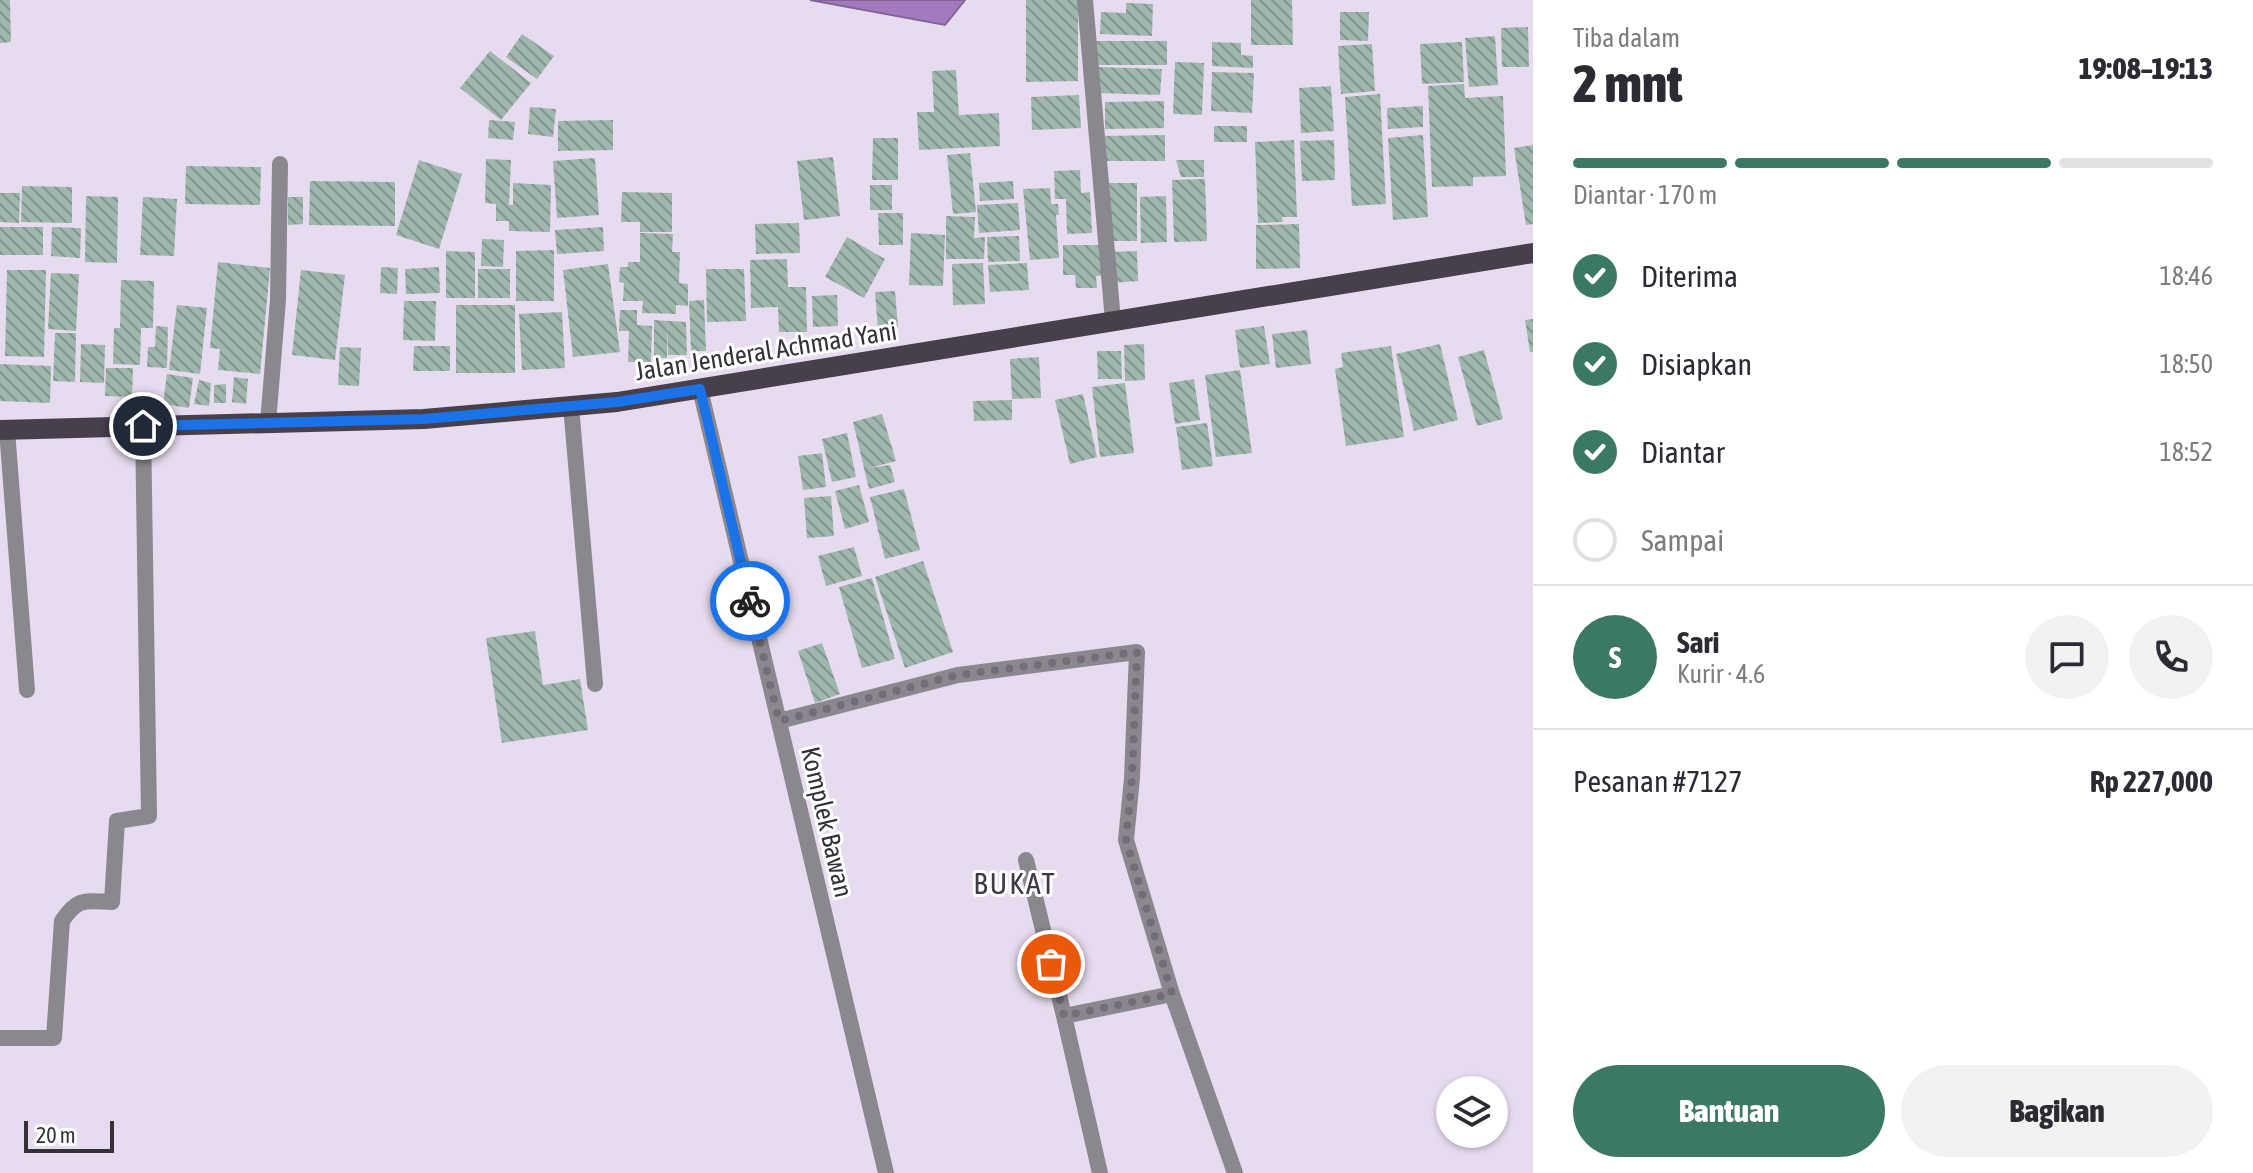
<!DOCTYPE html>
<html lang="id">
<meta charset="utf-8">
<style>
:root{--surface:#fff;--page:#f2f2f3;--text:#2b2b33;--muted:#7c7c81;--line:#e1e1e2;--accent:#3c7964}
body{margin:0;font-family:"Asap Condensed",sans-serif;background:var(--page);color:var(--text);height:100vh;display:flex;flex-direction:column;font-size:30px;white-space:nowrap}
*{box-sizing:border-box;margin:0}
p{font-size:26px;color:var(--muted)}
.icon{flex:none;width:44px;height:44px;fill:none;stroke:currentColor;stroke-width:2;stroke-linecap:round;stroke-linejoin:round}
.map{position:relative;flex:1;overflow:hidden}
.drawer{display:flex;flex-direction:column;background:var(--surface);width:720px}
.drawer>*{flex:none}
.controls{position:absolute;left:1436px;top:1076px;display:grid;gap:16px}
.controls a{display:grid;place-items:center;width:72px;height:72px;border-radius:50%;background:var(--surface);box-shadow:0 2px 6px #0004;font-size:40px}
.scale{position:absolute;left:24px;bottom:20px;width:90px;box-sizing:border-box;padding-left:8px;border:4px solid #353138;border-top:0;font-size:22px;line-height:28px;white-space:nowrap;color:#353138;-webkit-text-stroke:6px #fff;paint-order:stroke}
.pin{position:absolute;display:grid;place-items:center;width:68px;height:68px;color:#fff;margin:-34px;border:4px solid #fff;border-radius:50%;box-shadow:0 2px 8px #0007}
.courier{position:absolute;display:grid;place-items:center;width:80px;height:80px;margin:-40px;border:6px solid #1a73e8;border-radius:50%;background:#fff;color:#222;box-shadow:0 2px 10px #0007}
.headline em{font-style:normal;font-weight:800}
.headline div{display:flex;flex-direction:column-reverse}
.headline{display:flex;align-items:center;justify-content:space-between;height:136px;padding:0 40px}
h1{font-size:52px;font-weight:800;line-height:60px}
.bar{display:grid;grid-template-columns:repeat(4,1fr);gap:12px 8px;align-content:center;height:96px;padding:0 40px}
.bar i{height:10px;border-radius:6px;background:var(--line)}
.bar .selected{background:var(--accent)}
.bar p{grid-column:span 4}
.line{display:flex;align-items:center;gap:20px;padding:0 40px;border-top:2px solid var(--line)}
.line div{flex:1}
.round{display:grid;place-items:center;flex:none;width:84px;height:84px;border-radius:42px;background:var(--page)}
ol{padding:0 40px;list-style:none}
li{display:flex;align-items:center;gap:24px;height:88px}
li p{margin-inline-start:auto}
li .icon{padding:8px;border-radius:50%;background:var(--accent);color:#fff;stroke-width:4}
li:last-child{color:var(--muted)}
li i{width:44px;height:44px;border:4px solid var(--line);border-radius:50%}
.button{display:flex;gap:16px;margin-top:auto;padding:16px 40px}
.button a{flex:1;height:92px;border-radius:48px;background:var(--accent);color:#fff;font-size:32px;font-weight:800;line-height:92px;text-align:center}
.button a+a{background:var(--page);color:var(--text)}
main{display:flex;flex:1;min-height:0}
.map>svg:first-child{display:block}
</style>
<main>
<div class="map">
<svg width="1533" height="1173" viewBox="0 0 1533 1173">
<defs>
<pattern id="building-back-hatch" width="6" height="6" patternUnits="userSpaceOnUse" patternTransform="scale(2)"><rect width="6" height="6" fill="#a0b7ad"/><path d="M-1 5l2 2M0 0l6 6M5-1l2 2" fill="none" stroke="#83958e"/></pattern>
</defs>
<rect width="100%" height="100%" fill="#e7dcef"/>
<!-- water -->
<path fill="#a47abf" stroke="#836496" stroke-width="2" d="M810 0H965L945 25Z"/>
<!-- building -->
<path fill="url(#building-back-hatch)" d="M0 0H10L11 42 0 43Z
M1026 0H1078V81L1026 82Z
M1251 0H1292L1293 45H1251Z
M1126 3 1153 4 1152 36 1100 34 1101 12 1126 13Z
M1340 12H1369L1368 41 1340 40Z
M1528 27 1529 67H1502L1501 28Z
M522 34 554 56 537 79 506 57Z
M1495 36 1498 85 1469 87 1465 38Z
M1094 41H1167V65H1094Z
M1212 42 1241 43V55L1253 56V68L1212 66Z
M1462 42 1464 82 1422 84 1420 44Z
M1372 44 1375 91 1341 94 1338 46Z
M490 51 531 83 501 120 460 88Z
M1175 62 1204 63 1202 115 1173 114Z
M1097 67 1162 69 1160 95 1096 93Z
M956 70 959 115 999 113 1000 146 919 150 917 112H934L932 71Z
M1212 72 1254 73 1252 113 1211 111Z
M1464 84 1465 98 1503 96 1506 176 1473 177V186L1432 187 1428 86Z
M1331 86 1334 131 1301 133 1299 88Z
M1380 94 1386 204 1352 206 1345 97Z
M1079 95 1081 128 1032 130 1031 97Z
M1164 101V128L1105 129V102Z
M1423 106V127L1388 129 1387 108Z
M530 107 556 109 553 137 528 134Z
M489 120 515 122 513 140 488 138Z
M613 120V150L558 151V121Z
M1214 126H1247V142H1214Z
M1165 135V161H1100V136Z
M1423 135 1428 217 1393 220 1388 138Z
M873 138H898V180H872Z
M1294 140 1297 217H1282L1283 222 1258 223 1255 142Z
M1334 140 1335 180 1302 181 1300 141Z
M1533 145V224L1526 225 1514 148Z
M970 153 976 212 953 214 947 155Z
M833 157 840 216 804 220 797 161Z
M595 158 599 215 557 218 553 161Z
M486 159 511 160 509 205H513V183L551 185 550 232 509 231V221H496V204L485 203Z
M419 160 462 174 439 249 396 235Z
M1176 160H1204V177H1181Z
M186 166 261 167 260 205 185 204Z
M1080 170 1081 193 1090 192 1092 233 1067 234 1066 199H1055L1054 171Z
M1205 179 1207 241 1174 242 1172 180Z
M310 181 395 182V226L309 225Z
M1013 181 1014 199 980 201 979 183Z
M1107 183H1137V241H1107Z
M870 185H892V210H870Z
M22 186 72 187V223L21 222Z
M1050 188 1051 204H1058L1059 215H1056L1059 258 1030 260 1023 189Z
M622 192 672 193V232H640V222H621Z
M0 193H20L19 223 0 222Z
M86 196 118 197 117 263 85 262Z
M1166 196 1167 242 1141 243 1140 197Z
M143 197 177 199 174 256 140 255Z
M288 197H303V224L288 225Z
M1018 203 1020 230 979 233 977 205Z
M878 213H903V245H879Z
M946 216 975 217 974 238 985 237 984 259H946Z
M799 223 800 253 756 254 755 224Z
M1299 224 1300 268 1256 269V225Z
M0 227H43V255H0Z
M52 227 81 228 80 258 51 256Z
M603 227 604 251 557 254 555 230Z
M640 233 673 234 672 252H680L679 283 688 284V306L676 305V314L642 313 643 301H623L624 283 619 282 620 267H628V262H640Z
M911 233 945 235 943 286 909 285Z
M1019 236 1020 261 988 262 987 237Z
M847 237 885 259 864 298 825 277Z
M482 239 504 240 503 267 481 266Z
M1063 245H1103L1106 276H1096L1097 288H1076L1075 275H1063Z
M554 250V301H516V251Z
M446 251 475 252V298H446Z
M1137 251 1138 281 1111 283 1109 252Z
M787 259 788 287H806L807 332H779L778 307 751 308 750 260Z
M218 262 270 268 260 374 218 370 220 349 210 348Z
M983 263 985 304 953 305 952 264Z
M1027 263 1029 290 990 292 988 265Z
M608 264 620 352 573 357 563 270Z
M381 267 398 268 397 294 380 293Z
M439 267 440 293 406 294 405 269Z
M478 269H510V298H478Z
M706 269H744L746 321 707 322Z
M7 270H46L44 357 5 356Z
M301 270 345 275 335 360 292 355Z
M51 273 79 274 76 331 48 329Z
M121 280 154 281 153 328H141L140 365 113 364 114 328H120Z
M895 291 898 327 878 329 875 292Z
M837 295 838 326 813 327 812 296Z
M704 300 706 351H691L689 301Z
M404 301H436L435 341 403 340Z
M177 305 207 308 200 374 169 370Z
M456 305H515V373H456Z
M620 310H637V325L652 326 651 362H628L629 331H619Z
M562 312 565 368 522 370 519 314Z
M1533 319V352H1530L1525 320Z
M654 320 686 322 687 355H668L667 327V358H654Z
M156 326 168 327 167 368 147 367 148 347H155Z
M1264 326 1270 364 1240 368 1235 330Z
M1307 330 1311 364 1276 368 1272 334Z
M55 333H76L75 382 53 381Z
M81 344 105 345 104 383 80 382Z
M1144 344 1145 380 1125 381 1124 345Z
M1440 344 1458 420 1414 431 1396 354Z
M414 346H450V371H413Z
M1391 346 1404 437 1346 446 1335 369 1343 367 1341 353Z
M340 347 361 348 359 386 338 385Z
M1484 350 1503 419 1477 426 1458 357Z
M1097 351H1121L1122 379H1098Z
M1039 357 1041 398 1012 399 1010 359Z
M0 364 51 366 50 403 0 401Z
M106 368H133L132 397 105 396Z
M1240 370 1252 453 1216 457 1205 375Z
M167 374 193 378 189 408 163 404Z
M234 377 248 379 246 404 232 402Z
M1194 379 1200 420 1175 424 1169 383Z
M199 380 211 383 209 406 194 404Z
M1125 383 1134 453 1100 457 1092 387Z
M226 384V403H214V385Z
M1083 394 1097 457 1070 464 1055 400Z
M1012 400V420L974 421 973 401Z
M882 414 896 461 869 468 890 465 895 482 869 489 853 422Z
M1207 423 1213 466 1182 470 1176 427Z
M847 433 856 477 832 482 822 439Z
M822 453 826 487 803 490 798 456Z
M859 485 869 522 845 529 835 491Z
M904 489 920 550 885 559 870 497Z
M831 496 834 536 807 538 804 498Z
M854 547 862 576 826 586 818 556Z
M923 561 953 652 905 668 875 577Z
M872 578 895 659 862 668 839 587Z
M535 631 543 685 580 679 588 730 502 743 486 638Z
M822 643 840 694 815 703 798 651Z"/>
<g fill="none" stroke-linecap="round" stroke-linejoin="round">
<!-- lane -->
<path stroke="#8b878e" stroke-width="16" d="M571 406 595 684
M7 430 27 690"/>
<!-- street -->
<path stroke="#8b878e" stroke-width="16" d="M1085 0 1113 321
M700 389 886 1173
M268 423 278 300 280 164
M779 721 958 675 1137 652 1132 778 1126 840 1172 994 1235 1173
M1026 860 1064 1016 1172 994
M1064 1016 1100 1173
M0 1038H54L62 921C78 897 85 901 112 902L117 821 149 816 143 426"/>
<!-- primary -->
<path stroke="#473f4c" stroke-width="20" d="M0 430 424 419 617 402 1533 253"/>
</g>
<g fill="none" stroke-linecap="round" stroke-linejoin="round">
<!-- done -->
<path stroke="#736d78" stroke-width="8" stroke-dasharray="0 14.4" d="M750 601 779 721 958 675 1137 652 1132 778 1126 840 1172 994 1064 1016 1051 964"/>
<!-- route -->
<path stroke="#1a73e8" stroke-width="10" d="M143 426 424 419 617 402 700 389 750 601"/>
</g>
<g text-anchor="middle" stroke-width="6" stroke-linejoin="round" paint-order="stroke">
<!-- street labels -->
<g font-size="26" fill="#353138" stroke="#fff">
<text transform="translate(766 351) rotate(-9)" y="9">Jalan Jenderal Achmad Yani</text>
<text transform="translate(827 822) rotate(77)" y="9">Komplek Bawan</text>
</g>
<!-- quarter labels -->
<g font-size="30" letter-spacing="2" fill="#413847" stroke="#fff">
<text x="1015" y="894">BUKAT</text>
</g>
</g>
</svg>
<div class="controls">
<a><svg class="icon" aria-label="layers" viewBox="0 0 24 24"><path d="M12 4l9 5-9 5-9-5zM3 14l9 5 9-5"/></svg></a>
</div>
<div class="scale">20 m</div>
<div class="pin" style="left:1051px;top:964px;background:#ea580c"><svg class="icon" aria-label="bag" viewBox="0 0 24 24"><path d="M5 8h14l-1 12H6zM9 8a3 3 0 0 1 6 0"/></svg></div>
<div class="pin" style="left:143px;top:426px;background:#1f2937"><svg class="icon" aria-label="home" viewBox="0 0 24 24"><path d="M3 11l9-7 9 7M6 9v11h12V9"/></svg></div>
<div class="courier" style="left:750px;top:601px"><svg class="icon" aria-label="bike" viewBox="0 0 24 24"><circle cx="6" cy="16" r="4"/><circle cx="18" cy="16" r="4"/><path d="M6 16l4-8h5l3 8M10 8l3 8H6M13 5h3"/></svg></div>
</div>
<section class="drawer">
<div class="headline"><div><h1>2 mnt</h1><p>Tiba dalam</p></div><em>19:08–19:13</em></div>
<div class="bar"><i class="selected"></i><i class="selected"></i><i class="selected"></i><i></i><p>Diantar · 170 m</p></div>
<ol>
<li><svg class="icon" aria-label="check" viewBox="0 0 24 24"><path d="M5 12l5 5 9-10"/></svg>Diterima<p>18:46</p></li>
<li><svg class="icon" aria-label="check" viewBox="0 0 24 24"><path d="M5 12l5 5 9-10"/></svg>Disiapkan<p>18:50</p></li>
<li><svg class="icon" aria-label="check" viewBox="0 0 24 24"><path d="M5 12l5 5 9-10"/></svg>Diantar<p>18:52</p></li>
<li><i></i>Sampai</li>
</ol>
<div class="line" style="height:144px"><b class="round" style="background:var(--accent);color:#fff">S</b><div><b>Sari</b><p>Kurir · 4.6</p></div><a class="round"><svg class="icon" aria-label="chat" viewBox="0 0 24 24"><path d="M4 5h16v11H9l-5 4z"/></svg></a><a class="round"><svg class="icon" aria-label="phone" viewBox="0 0 24 24"><path d="M5 4h4l2 5-3 2q2 4 5 5l2-3 5 2v4C11 20 4 13 5 4z"/></svg></a></div>
<div class="line" style="height:104px"><div>Pesanan #7127</div><b>Rp 227,000</b></div>
<div class="button"><a>Bantuan</a><a>Bagikan</a></div>
</section>
</main>
